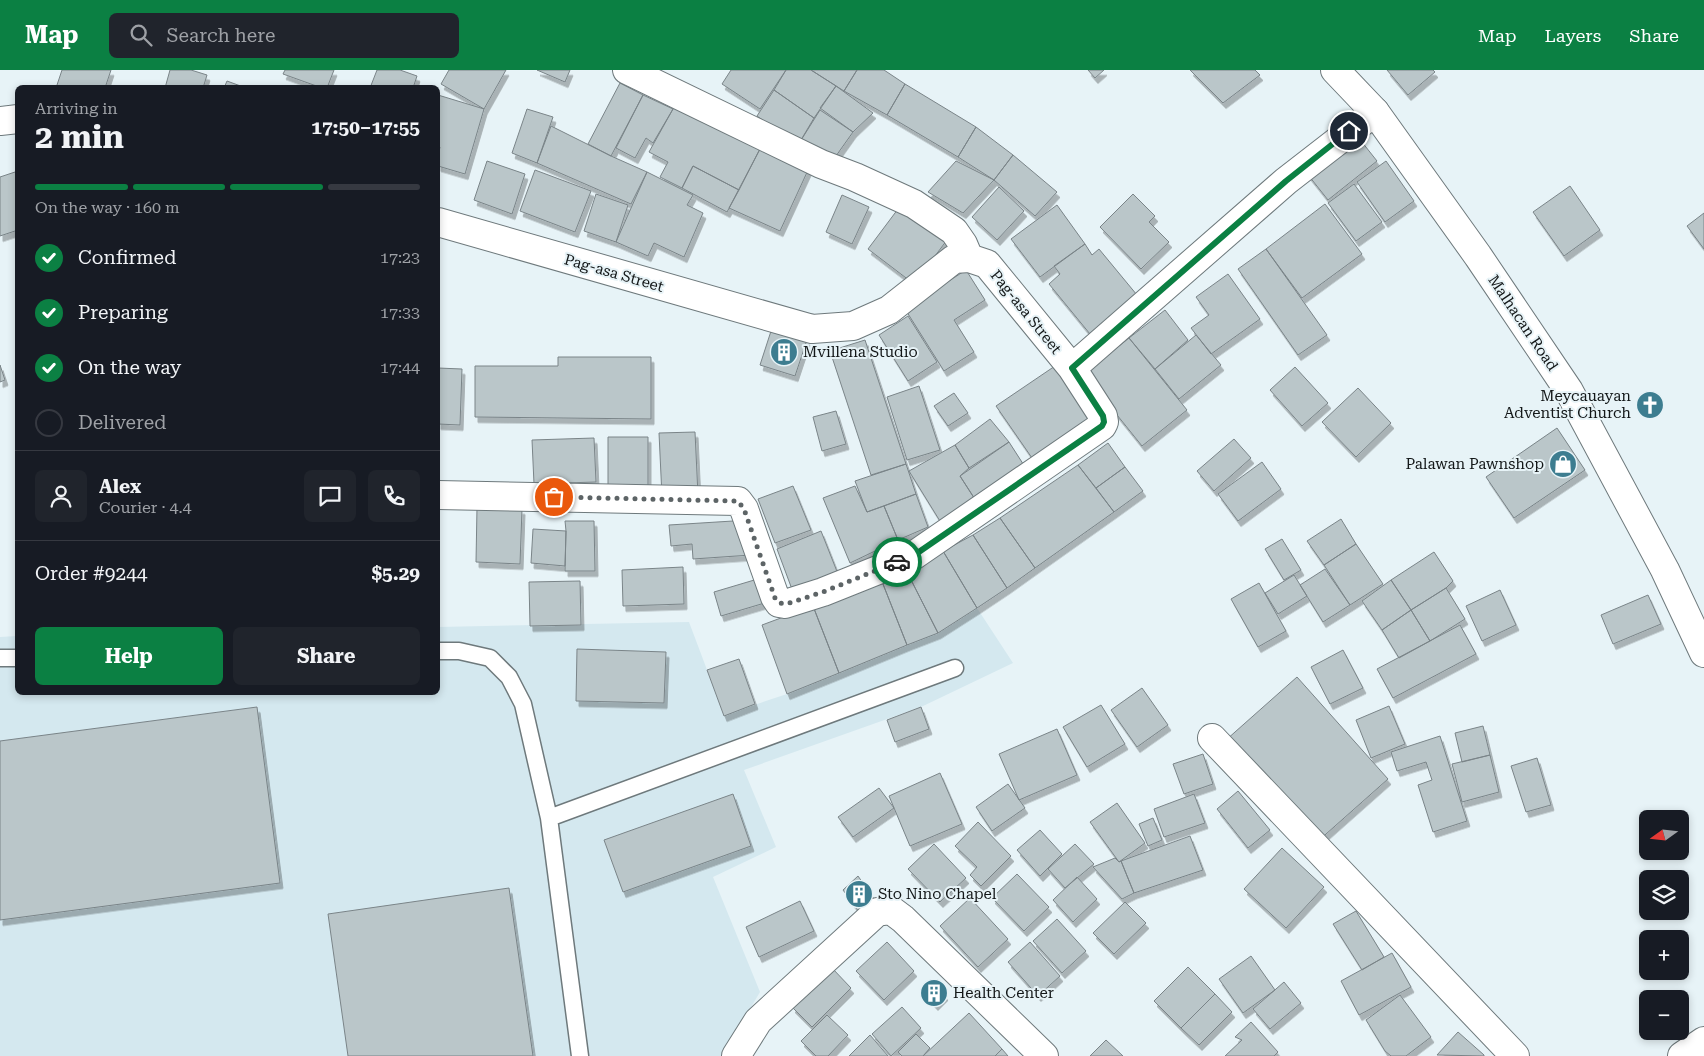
<!DOCTYPE html>
<meta charset="utf-8">
<style>
:root{--surface:#171b24;--page:#20242c;--text:#f1f3f6;--muted:#9ea1a6;--line:#363941;--accent:#0b8043}
body{margin:0;font-family:"Roboto Serif",serif;background:var(--page);color:var(--text);height:100vh;display:flex;flex-direction:column;font-size:19px;white-space:nowrap}
*{box-sizing:border-box;margin:0}
p{font-size:16px;color:var(--muted)}
.icon{flex:none;width:28px;height:28px;fill:none;stroke:currentColor;stroke-width:2;stroke-linecap:round;stroke-linejoin:round}
.map{position:relative;flex:1;overflow:hidden}
.drawer{position:absolute;left:15px;top:15px;width:425px;height:610px;display:flex;flex-direction:column;background:var(--surface);border-radius:8px;box-shadow:0 2px 8px #0003}
.drawer>*{flex:none}
.needle{width:32px;rotate:255deg}
.controls{position:absolute;left:1639px;top:740px;display:grid;gap:10px}
.controls a{display:grid;place-items:center;width:50px;height:50px;border-radius:8px;background:var(--surface);box-shadow:0 2px 8px #0003;font-size:25px}
.pin{position:absolute;display:grid;place-items:center;width:42px;height:42px;color:#fff;margin:-21px;border:2px solid #fff;border-radius:50%;box-shadow:0 1px 5px #0007}
.courier{position:absolute;display:grid;place-items:center;width:50px;height:50px;margin:-25px;border:4px solid #0b8043;border-radius:50%;background:#fff;color:#222;box-shadow:0 1px 6px #0007}
.overview em{font-style:normal;font-weight:700}
.overview div{display:flex;flex-direction:column-reverse}
.overview{display:flex;align-items:center;justify-content:space-between;height:85px;padding:0 20px}
h1{font-size:32px;font-weight:700;line-height:38px}
.bar{display:grid;grid-template-columns:repeat(4,1fr);gap:8px 5px;align-content:center;height:60px;padding:0 20px}
.bar i{height:6px;border-radius:4px;background:var(--line)}
.bar .on{background:var(--accent)}
.bar p{grid-column:span 4}
.line{display:flex;align-items:center;gap:12px;padding:0 20px;border-top:1px solid var(--line)}
.line div{flex:1}
.round{display:grid;place-items:center;flex:none;width:52px;height:52px;border-radius:8px;background:var(--page)}
ol{padding:0 20px;list-style:none}
li{display:flex;align-items:center;gap:15px;height:55px}
li p{margin-inline-start:auto}
li .icon{padding:5px;border-radius:50%;background:var(--accent);color:#fff;stroke-width:4}
li:last-child{color:var(--muted)}
li i{width:28px;height:28px;border:2px solid var(--line);border-radius:50%}
.button{display:flex;gap:10px;margin-top:auto;padding:10px 20px}
.button a{flex:1;height:58px;border-radius:8px;background:var(--accent);color:#fff;font-size:20px;font-weight:700;line-height:58px;text-align:center}
.button a+a{background:var(--page);color:var(--text)}
header{display:flex;align-items:center;gap:30px;box-sizing:border-box;height:70px;padding:0 25px;background:var(--accent);color:#fff}
header strong{font-size:24px}
nav{display:flex;gap:28px;margin-inline-start:auto;font-size:18px}
.search{width:350px;height:45px;background:var(--page);display:flex;align-items:center;gap:12px;box-sizing:border-box;padding:0 18px;border-radius:8px;color:var(--muted);font-size:19px}
.map>svg:first-child{display:block}
</style>
<header>
<strong>Map</strong>
<div class="search"><svg class="icon" aria-label="search" viewBox="0 0 24 24"><circle cx="10" cy="10" r="6"/><path d="M15 15l6 6"/></svg>Search here</div>
<nav><a>Map</a><a>Layers</a><a>Share</a></nav>
</header>
<div class="map">
<svg width="1704" height="986" viewBox="0 0 1704 986">
<defs>
<filter id="shadow"><feDropShadow dx="3" dy="5.5" stdDeviation="0" flood-color="#0004"/></filter>
</defs>
<rect width="100%" height="100%" fill="#e7f3f7"/>
<!-- built -->
<path fill="#d4e8ef" d="M977 538 1013 593 921 637 744 700 776 777 713 807 760 922 722 986H0V567L17 566 18 622H438V557L689 552 724 645 787 624 937 563Z"/>
<!-- building -->
<path fill="#bac6c9" stroke="#7a8488" filter="url(#shadow)" d="M62 0H111L105 18H56Z
M170 0H191L207 5 203 18H165Z
M285 0H334L327 18H322L283 4Z
M377 0H400L417 6 413 18H370Z
M449 0H506L484 39 441 14Z
M537 0H570L565 12Z
M731 0H786L760 39 722 14Z
M786 0H811L836 16 814 48 774 20Z
M811 0H857L844 21Z
M857 0H884L905 14 887 45 844 21Z
M1088 0H1104L1095 8Z
M1190 0H1255L1260 5 1223 33Z
M1387 0H1433L1435 2 1408 25Z
M227 11 246 18H224Z
M620 13 643 25 611 86 588 74Z
M905 14 976 57 958 87 887 45Z
M836 16 873 43 853 62 820 38Z
M774 20 814 48 798 75 757 46Z
M438 25 484 39 465 104 438 96V86L440 77 438 76Z
M643 25 673 39 653 73 646 68 635 88 616 78Z
M674 32 761 77 739 120 693 96 682 118 660 107 668 92 649 82 673 39Z
M527 39 553 47 537 93 512 83Z
M820 40 853 62 831 93 798 75Z
M551 56 611 86 647 102 631 134 537 93Z
M976 57 1013 85 994 110 958 87Z
M1354 62 1377 91 1328 130 1305 101Z
M761 77 809 98 780 161 729 138Z
M1013 85 1057 122 1035 146 994 110Z
M487 91 525 104 512 144 474 130Z
M956 91 994 110 963 143 928 122Z
M1386 91 1414 131 1385 152 1357 112Z
M693 96 739 120 727 142 682 118Z
M535 100 591 121 575 162 520 141Z
M18 101V160L0 166V107Z
M647 102 693 125 687 135 703 143 684 187 654 173 648 186 616 172Z
M1354 114 1382 152 1356 171 1328 133Z
M1570 116 1600 160 1564 186 1533 142Z
M999 117 1024 141 997 170 972 147Z
M596 124 628 135 616 172 584 161Z
M1133 124 1155 146 1149 152 1169 172 1141 199 1100 157Z
M842 125 869 137 852 174 826 162Z
M1325 134 1362 184 1302 228 1266 179Z
M901 135 947 170 914 214 868 179Z
M1057 135 1085 174 1040 207 1011 169Z
M1704 143V179L1687 156Z
M1085 174 1092 185 1099 179 1137 225 1090 264 1049 214 1060 204 1054 196Z
M1266 179 1327 265 1298 285 1238 199Z
M966 200 985 230 954 250 974 282 944 301 905 239Z
M1228 204 1260 249 1211 284 1191 258 1209 245 1196 227Z
M1165 240 1188 270 1155 299 1129 268Z
M908 246 937 292 908 311 879 265Z
M772 258 807 270 795 306 760 295Z
M1196 265 1221 295 1179 329 1155 299Z
M1129 268 1187 340 1142 376 1084 304Z
M865 270 906 394 871 405 830 281Z
M558 287H651V349L475 347V296H558Z
M0 295 5 310 0 312Z
M1055 296 1090 348 1032 388 996 336Z
M1295 297 1328 333 1302 356 1270 320Z
M438 298 462 299 460 355 438 354Z
M919 316 940 380 907 390 887 327Z
M1358 318 1391 353 1356 387 1322 352Z
M954 323 968 343 948 356 934 336Z
M836 341 846 374 822 381 813 347Z
M990 349 1009 372 969 398 955 375Z
M1557 358 1585 400 1514 448 1486 407Z
M695 362 698 425 662 427 659 363Z
M608 367H648V424H608Z
M594 368 596 412 534 414 532 370Z
M1234 369 1251 388 1214 421 1197 401Z
M1009 372 1027 400 978 434 960 406Z
M1108 373 1125 397 1096 418 1078 395Z
M955 375 969 398 960 406 978 434 943 456 909 401Z
M1262 392 1281 419 1238 451 1218 424Z
M906 394 916 424 867 442 855 411Z
M1078 395 1114 442 1035 498 1000 448Z
M1125 397 1143 421 1114 442 1096 418Z
M793 416 811 460 775 473 758 429Z
M855 416 867 442 884 436 898 470 850 493 823 428Z
M916 424 928 457 898 470 884 436Z
M477 437 522 439 520 494 476 492Z
M1000 448 1035 498 1007 518 973 465Z
M1341 449 1356 474 1324 495 1307 471Z
M565 451H594L595 501H565L566 461Z
M733 451 751 485 693 489 692 474 671 476 669 455Z
M533 459 566 461 565 496 531 493Z
M821 461 838 504 793 522 777 479Z
M973 465 1007 518 977 538 943 481Z
M1282 469 1301 500 1284 510 1265 479Z
M1356 474 1383 514 1350 535 1324 495Z
M943 481 977 538 938 563 906 500Z
M1434 482 1453 511 1446 518 1411 540 1391 510Z
M683 497 684 534 623 536 622 500Z
M1325 499 1350 535 1323 552 1300 515Z
M906 500 938 563 907 575 881 509Z
M1294 505 1307 526 1278 544 1265 523Z
M761 508 768 532 721 546 714 522Z
M881 509 907 575 839 603 813 536Z
M1391 510 1411 540 1382 560 1362 531Z
M580 511 581 555 530 556 529 512Z
M1259 513 1286 561 1258 577 1231 529Z
M1446 518 1465 549 1430 571 1411 540Z
M1500 520 1516 555 1482 571 1466 536Z
M1648 525 1661 554 1613 574 1601 545Z
M813 536 839 603 787 624 762 555Z
M1411 540 1430 571 1399 588 1382 560Z
M1460 555 1476 584 1393 628 1377 599Z
M577 579 666 582 664 633 576 631Z
M1343 580 1363 618 1330 634 1311 597Z
M739 589 755 634 724 646 707 600Z
M1297 607 1388 709 1317 772 1226 670Z
M1142 618 1168 655 1137 677 1111 640Z
M1101 635 1125 674 1087 697 1063 657Z
M1389 636 1405 674 1371 688 1356 650Z
M257 637 280 813 0 850V671Z
M921 637 929 659 895 672 887 650Z
M1483 656 1490 685 1462 692 1455 663Z
M1057 659 1077 705 1019 730 999 684Z
M1440 666 1467 751 1433 762 1418 715 1432 710 1426 692 1397 701 1391 682Z
M1203 684 1213 714 1184 724 1173 694Z
M1490 685 1499 722 1462 732 1452 694Z
M1537 688 1551 735 1526 742 1511 696Z
M940 703 962 754 910 776 889 726Z
M1008 714 1025 738 992 761 976 737Z
M879 718 894 738 853 767 838 747Z
M1238 721 1270 760 1248 778 1217 739Z
M733 724 751 776 623 822 604 770Z
M1194 724 1205 753 1164 767 1154 739Z
M1117 733 1145 773 1119 792 1090 752Z
M1153 748 1162 770 1148 776 1139 754Z
M978 752 1011 786 981 816 970 805 977 797 955 776Z
M1040 760 1062 784 1040 806 1017 780Z
M1190 766 1203 800 1134 823 1121 791Z
M934 774 966 808 940 832 908 799Z
M1075 774 1094 794 1065 818 1048 799Z
M1282 778 1324 817 1286 858 1244 819Z
M1115 788 1119 792 1121 791 1134 823 1122 829 1093 797Z
M1017 804 1049 837 1024 861 992 828Z
M858 806 874 829 859 842 843 820Z
M1077 807 1097 829 1073 852 1053 830Z
M509 818 533 986H348L328 844Z
M970 828 1008 869 978 897 940 856Z
M800 831 814 861 759 887 746 857Z
M1125 832 1146 853 1114 884 1093 863Z
M1356 841 1384 887 1362 900 1333 854Z
M1057 849 1086 881 1062 903 1033 871Z
M887 872 914 901 884 930 856 901Z
M1030 872 1060 906 1038 926 1008 892Z
M1392 883 1411 917 1359 945 1341 911Z
M1251 886 1275 920 1243 943 1219 909Z
M1188 897 1215 924 1181 958 1154 931Z
M832 898 851 918 812 957 792 937Z
M931 910 945 925 935 935 922 921Z
M1284 912 1301 933 1270 959 1253 939Z
M1215 924 1232 942 1199 975 1181 958Z
M1400 925 1431 967 1406 986H1391L1385 981 1366 950Z
M902 937 921 958 891 986 872 964Z
M969 943 1002 979 995 986H923Z
M827 945 848 965 828 986H816L801 971Z
M1251 952 1278 982 1274 986H1225L1242 970 1235 967Z
M1458 962 1484 985V986L1437 985Z
M916 964 930 978 923 986H902L898 982Z
M870 965 888 986H849Z
M1106 970 1123 986H1090Z
M1002 979 1008 986H995Z"/>
<g fill="none" stroke-linecap="round" stroke-linejoin="round">
<!-- lane casing -->
<g stroke="#6e797c" stroke-width="19">
<path id="lane" d="M438 581H459L490 588 509 607 523 634 549 748 580 986
M0 588H18
M549 748 955 598"/>
</g>
<!-- street casing -->
<g stroke="#6e797c" stroke-width="30">
<path id="street" d="M627 0 821 94 855 107 914 134 954 161 963 174 969 188
M0 51 18 49
M438 152 812 259 853 256 889 240 954 189 969 188 987 194 1072 298 1286 111 1375 42
M438 425 738 431 744 439 775 527 779 533 785 534 823 522 913 486 1102 356 1104 352 1103 346 1072 298
M1212 668 1515 986
M736 986 758 951 877 842 891 840 903 849 1044 986
M1682 986 1704 971"/>
</g>
<!-- secondary casing -->
<g stroke="#6e797c" stroke-width="30">
<path id="secondary" d="M1335 0 1375 42 1478 186 1569 321 1665 500 1704 583"/>
</g>
<!-- lane -->
<use href="#lane" stroke="#fff" stroke-width="16"/>
<!-- street -->
<use href="#street" stroke="#fff" stroke-width="28"/>
<!-- secondary -->
<use href="#secondary" stroke="#fff" stroke-width="28"/>
</g>
<g fill="none" stroke-linecap="round" stroke-linejoin="round">
<!-- done -->
<path stroke="#5d6466" stroke-width="5" stroke-dasharray="0 9" d="M554 427 738 431 744 439 775 528 779 533 786 534 823 522 897 492"/>
<!-- route -->
<path stroke="#0b8043" stroke-width="6" d="M897 492 913 486 1102 356 1104 352 1103 346 1072 298 1286 111 1349 61"/>
</g>
<!-- icons -->
<defs>
<g id="building-disc" transform="scale(1.4375)"><circle r="9.5" fill="#3d7d90" stroke="#e7f3f7"/><path d="M-4-6H4V6H1V3H-1V6H-4ZM-2.5-4.3h1.7v1.8h-1.7ZM.8-4.3h1.7v1.8H.8ZM-2.5-1h1.7V.8h-1.7ZM.8-1h1.7V.8H.8Z" fill="#fff"/></g>
<g id="church-disc" transform="scale(1.4375)"><circle r="9.5" fill="#3d7d90" stroke="#e7f3f7"/><path d="M-1.2-6h2.4v3.5h3.3v2.4h-3.3V6h-2.4V-.1h-3.3v-2.4h3.3Z" fill="#fff"/></g>
<g id="shop-disc" transform="scale(1.4375)"><circle r="9.5" fill="#3d7d90" stroke="#e7f3f7"/><path d="M-5-2.5h2.3a2.7 3.5 0 0 1 5.4 0H5L5.5 6h-11ZM-1.5-2.5h3a1.5 2.3 0 0 0-3 0Z" fill="#fff"/></g>
</defs>
<g fill-rule="evenodd">
<use href="#building-disc" x="784" y="282"/>
<use href="#church-disc" x="1650" y="335"/>
<use href="#shop-disc" x="1563" y="394"/>
<use href="#building-disc" x="859" y="824"/>
<use href="#building-disc" x="934" y="923"/>
</g>
<g text-anchor="middle" stroke-width="4" stroke-linejoin="round" paint-order="stroke">
<!-- street labels -->
<g font-size="15" fill="#131718" stroke="#e7f3f7">
<text transform="translate(614 203) rotate(16)" y="5">Pag-asa Street</text>
<text transform="translate(1026 242) rotate(51)" y="5">Pag-asa Street</text>
<text transform="translate(1523 253) rotate(56)" y="5">Malhacan Road</text>
</g>
<!-- poi labels -->
<g font-size="15" fill="#131718" stroke="#e7f3f7" text-anchor="start">
<text x="803" y="287">Mvillena Studio</text>
<text x="1631" y="331" text-anchor="end">Meycauayan<tspan x="1631" dy="17">Adventist Church</tspan></text>
<text x="1544" y="399" text-anchor="end">Palawan Pawnshop</text>
<text x="878" y="829">Sto Nino Chapel</text>
<text x="953" y="928">Health Center</text>
</g>
</g>
</svg>
<div class="controls">
<a><svg class="needle" viewBox="-14 -14 28 28"><path d="M0-13l5 13h-10z" fill="#e53935"/><path d="M0 13l5-13h-10z" fill="#9ea1a6"/></svg></a>
<a><svg class="icon" aria-label="layers" viewBox="0 0 24 24"><path d="M12 4l9 5-9 5-9-5zM3 14l9 5 9-5"/></svg></a>
<a>+</a>
<a>−</a>
</div>
<div class="pin" style="left:554px;top:427px;background:#ea580c"><svg class="icon" aria-label="bag" viewBox="0 0 24 24"><path d="M5 8h14l-1 12H6zM9 8a3 3 0 0 1 6 0"/></svg></div>
<div class="pin" style="left:1349px;top:61px;background:#1f2937"><svg class="icon" aria-label="home" viewBox="0 0 24 24"><path d="M3 11l9-7 9 7M6 9v11h12V9"/></svg></div>
<div class="courier" style="left:897px;top:492px"><svg class="icon" aria-label="car" viewBox="0 0 24 24"><path d="M5 17H2v-5l4-1 3-4h7l3 4 3 1v5h-3M9 17h6M6 11h13"/><circle cx="7" cy="17" r="2"/><circle cx="17" cy="17" r="2"/></svg></div>
<section class="drawer">
<div class="overview"><div><h1>2 min</h1><p>Arriving in</p></div><em>17:50–17:55</em></div>
<div class="bar"><i class="on"></i><i class="on"></i><i class="on"></i><i></i><p>On the way · 160 m</p></div>
<ol>
<li><svg class="icon" aria-label="check" viewBox="0 0 24 24"><path d="M5 12l5 5 9-10"/></svg>Confirmed<p>17:23</p></li>
<li><svg class="icon" aria-label="check" viewBox="0 0 24 24"><path d="M5 12l5 5 9-10"/></svg>Preparing<p>17:33</p></li>
<li><svg class="icon" aria-label="check" viewBox="0 0 24 24"><path d="M5 12l5 5 9-10"/></svg>On the way<p>17:44</p></li>
<li><i></i>Delivered</li>
</ol>
<div class="line" style="height:90px"><a class="round"><svg class="icon" aria-label="person" viewBox="0 0 24 24"><circle cx="12" cy="8" r="4"/><path d="M4 21q1-7 8-7t8 7"/></svg></a><div><b>Alex</b><p>Courier · 4.4</p></div><a class="round"><svg class="icon" aria-label="chat" viewBox="0 0 24 24"><path d="M4 5h16v11H9l-5 4z"/></svg></a><a class="round"><svg class="icon" aria-label="phone" viewBox="0 0 24 24"><path d="M5 4h4l2 5-3 2q2 4 5 5l2-3 5 2v4C11 20 4 13 5 4z"/></svg></a></div>
<div class="line" style="height:65px"><div>Order #9244</div><b>$5.29</b></div>
<div class="button"><a>Help</a><a>Share</a></div>
</section>
</div>
